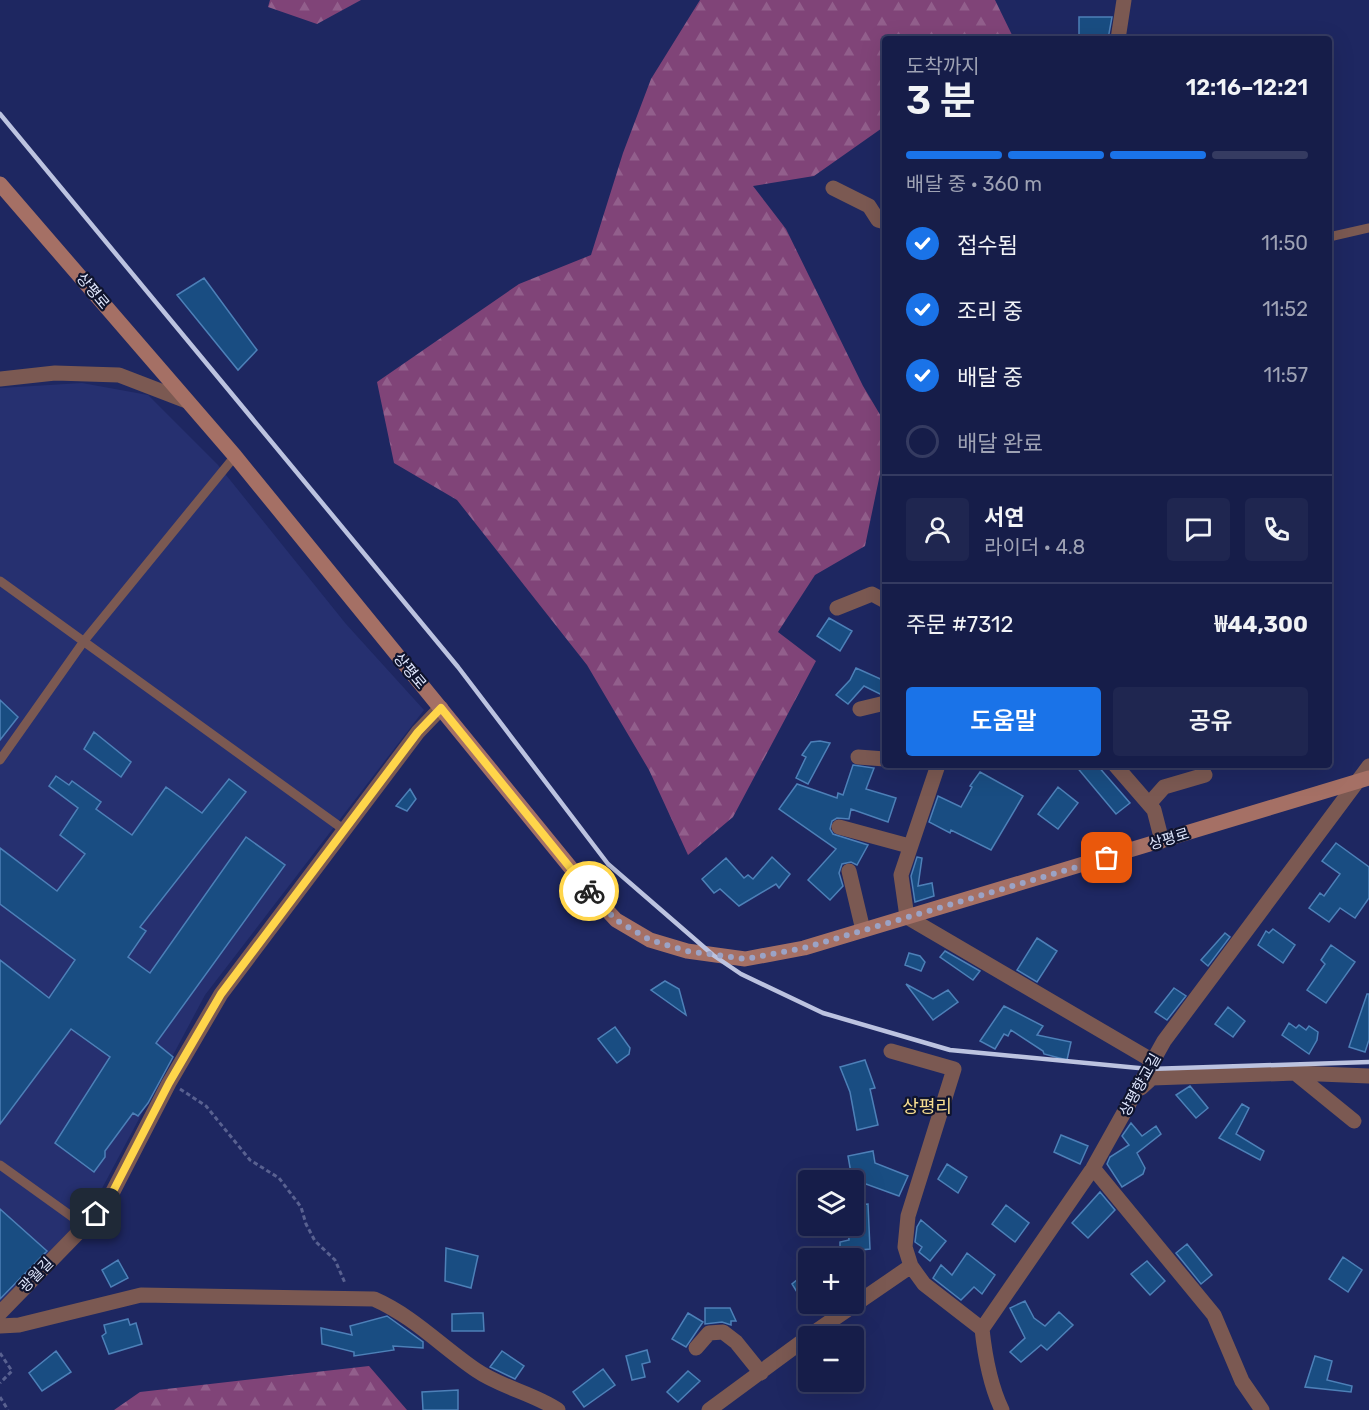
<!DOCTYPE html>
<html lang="ko">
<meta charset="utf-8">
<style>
:root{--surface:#161d49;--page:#1f2650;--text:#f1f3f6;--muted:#9ea2b4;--line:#353b61;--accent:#1a73e8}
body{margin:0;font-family:Rubik,"Noto Sans KR",sans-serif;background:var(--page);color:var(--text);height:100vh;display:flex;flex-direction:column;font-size:22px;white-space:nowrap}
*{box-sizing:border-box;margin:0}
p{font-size:20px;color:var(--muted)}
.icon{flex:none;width:33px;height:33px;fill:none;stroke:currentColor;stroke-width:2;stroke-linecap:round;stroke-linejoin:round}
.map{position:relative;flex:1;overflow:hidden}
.details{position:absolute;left:882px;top:36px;width:450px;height:732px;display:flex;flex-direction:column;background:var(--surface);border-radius:6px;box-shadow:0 6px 24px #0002,0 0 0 2px var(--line)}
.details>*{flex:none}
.controls{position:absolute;left:798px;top:1170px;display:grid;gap:12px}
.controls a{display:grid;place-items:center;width:66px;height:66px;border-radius:6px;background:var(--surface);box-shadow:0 6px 24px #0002,0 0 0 2px var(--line);font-size:30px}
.pin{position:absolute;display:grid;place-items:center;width:51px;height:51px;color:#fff;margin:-26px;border-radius:12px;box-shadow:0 3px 9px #0006}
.courier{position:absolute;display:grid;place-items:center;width:60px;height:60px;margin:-30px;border:4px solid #ffd54a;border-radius:50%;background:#fff;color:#222;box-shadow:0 2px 8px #0007}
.head em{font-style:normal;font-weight:600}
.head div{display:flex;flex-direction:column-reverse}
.head{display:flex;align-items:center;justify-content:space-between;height:102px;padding:0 24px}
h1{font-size:39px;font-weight:600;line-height:45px}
.bar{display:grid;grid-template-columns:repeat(4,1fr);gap:9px 6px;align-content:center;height:72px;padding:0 24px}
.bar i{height:8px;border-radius:4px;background:var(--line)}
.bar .active{background:var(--accent)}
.bar p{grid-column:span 4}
.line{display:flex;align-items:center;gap:15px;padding:0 24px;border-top:2px solid var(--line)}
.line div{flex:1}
.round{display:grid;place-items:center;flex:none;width:63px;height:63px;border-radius:6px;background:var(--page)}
ol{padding:0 24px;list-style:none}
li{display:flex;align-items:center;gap:18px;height:66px}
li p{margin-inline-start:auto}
li .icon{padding:6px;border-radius:50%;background:var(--accent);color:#fff;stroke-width:4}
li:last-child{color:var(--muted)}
li i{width:33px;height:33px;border:3px solid var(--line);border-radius:50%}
.primary-button{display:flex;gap:12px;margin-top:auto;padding:12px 24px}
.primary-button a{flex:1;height:69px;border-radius:6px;background:var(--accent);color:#fff;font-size:24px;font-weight:600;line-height:69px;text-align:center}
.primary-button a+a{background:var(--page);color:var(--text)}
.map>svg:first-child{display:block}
</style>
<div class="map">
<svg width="1369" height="1410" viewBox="0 0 1369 1410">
<defs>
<pattern id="forest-firs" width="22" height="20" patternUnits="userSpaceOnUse" patternTransform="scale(1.5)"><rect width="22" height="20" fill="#804478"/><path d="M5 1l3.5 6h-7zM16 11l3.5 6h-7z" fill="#925f8c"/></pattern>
</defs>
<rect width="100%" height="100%" fill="#1e2761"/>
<!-- built -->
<path fill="#263070" d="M82 383 148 395 218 465 346 624 424 710 205 995 91 1209 0 1303V388Z"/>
<!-- forest -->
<path fill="url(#forest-firs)" d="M270 0H361L317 24 268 7Z
M700 0H995L1014 39H885V126L814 176 753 186 786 229 863 386 885 423V450L865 546 815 575 778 632 816 661 733 817 688 855 649 770 587 665 457 500 394 463 377 382 519 284 591 255 623 153 651 79Z
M369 1366 407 1410H114L140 1392Z"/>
<!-- building -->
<path fill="#194d82" stroke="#4d80b8" stroke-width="1.5" d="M1079 17H1112L1108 39H1079Z
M204 278 257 350 238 370 177 295Z
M829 618 852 631 840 651 817 636Z
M856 668 885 681V693L880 694 864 686 848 704 836 695 850 680Z
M0 700 18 717 0 740Z
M94 732 131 762 121 777 84 749Z
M820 741 830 743 808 784 796 778 806 757 802 755 811 742Z
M853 765 874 768 866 789 896 798 888 822 851 809 849 819 837 818 832 821 830 829 833 834 868 845 857 865 851 862 842 864 839 873 843 886 830 900 808 880 836 849 779 809 797 784 837 798 838 793 843 795Z
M1075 765H1097L1130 803 1116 814Z
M980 772 1023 796 991 850 951 830 950 833 929 822 938 796 961 807 972 787 970 786Z
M56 776 69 785 72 781 101 802 96 809 132 835 166 787 202 813 229 779 246 792 140 927 146 931 128 957 150 973 246 837 285 865 156 1043 173 1057 148 1103 138 1116 133 1113 105 1151V1157L94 1172 55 1143 110 1057 71 1029 0 1124V960L49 998 75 960 0 904V848L57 891 85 854 60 835 78 808 49 786Z
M1058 787 1078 803 1058 829 1038 814Z
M410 789 416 799 407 811 396 806Z
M1336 843 1369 867V898L1355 918 1340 908 1329 922 1309 908 1320 893 1324 896 1340 874 1322 861Z
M772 857 790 874 779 888 776 884 739 906 720 889 714 893 702 879 726 858 744 878 748 875 753 879Z
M917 857 922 858 918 886 932 883 934 896 915 902 911 876Z
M1273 929 1295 945 1283 963 1258 945 1266 931 1269 933Z
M1225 933 1230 937 1208 966 1201 960Z
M1037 938 1057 951 1037 982 1017 970Z
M1331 945 1355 962 1326 1003 1307 990 1325 964 1321 960Z
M945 951 980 971 973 980 940 957Z
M909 953 920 956 925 962 921 971 905 965Z
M665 981 679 989 686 1015 651 990Z
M906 984 933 999 948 990 958 1002 933 1020Z
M1174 988 1186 996 1167 1020 1155 1012Z
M1367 994H1369V1040L1365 1052 1349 1047Z
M1004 1006 1043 1026 1037 1035 1071 1042 1067 1060 1044 1054 1043 1051 1011 1030 1008 1036 1004 1034 995 1049 980 1041Z
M1228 1007 1245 1021 1233 1037 1215 1024Z
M1289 1023 1296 1028 1299 1025 1306 1030 1309 1026 1318 1032 1317 1040 1309 1054 1282 1035Z
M615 1027 630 1048 629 1054 617 1063 598 1039Z
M865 1060 875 1088 870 1089 878 1125 857 1130 850 1092 840 1067Z
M1190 1086 1208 1108 1196 1118 1176 1095Z
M1242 1104 1249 1108 1236 1134 1264 1151 1260 1160 1219 1138Z
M1131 1123 1142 1136 1156 1126 1161 1134 1137 1153 1145 1168 1143 1174 1122 1187 1107 1164 1110 1157 1129 1145 1122 1136Z
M1061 1135 1088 1146 1080 1164 1054 1152Z
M873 1151 875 1163 908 1176 899 1196 852 1179 848 1156Z
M947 1164 967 1177 958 1193 938 1179Z
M1100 1192 1115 1210 1088 1238 1072 1223Z
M868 1204 870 1249 861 1250V1258H840V1242L849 1240 848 1226H854V1205Z
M1006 1205 1029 1223 1015 1242 992 1224Z
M0 1209 47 1251 0 1299Z
M921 1220 946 1241 930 1261 919 1252 922 1247 915 1242 917 1227Z
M1187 1244 1212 1275 1201 1284 1176 1253Z
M446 1248 478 1256 471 1288 445 1281Z
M967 1253 995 1275 982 1294 974 1287 961 1300 933 1278 941 1265 952 1275Z
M1343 1257 1362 1270 1348 1292 1329 1279Z
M118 1260 128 1278 111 1287 102 1270Z
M1147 1261 1165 1281 1150 1295 1131 1274Z
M803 1275 808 1281V1310L792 1284Z
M1025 1301 1034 1318 1045 1326 1059 1312 1073 1325 1047 1350 1041 1345 1021 1362 1010 1352 1025 1338 1010 1308Z
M705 1308H730L736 1321H731V1325L722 1322 705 1324Z
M476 1313H483L484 1331H452V1314Z
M688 1313 703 1322 686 1347 672 1339Z
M387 1316 423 1342V1348L393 1346 394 1350 354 1356V1352L322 1344 321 1328 352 1335 350 1326Z
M128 1319 130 1325 136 1323 142 1344 109 1354 102 1336 106 1333 104 1325Z
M647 1350 650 1362 642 1364 645 1377 632 1380 626 1356Z
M56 1351 71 1372 42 1391 29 1373Z
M502 1351 524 1366 515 1379 490 1367Z
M1315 1356 1332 1361 1327 1380 1352 1386 1351 1392 1305 1387Z
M603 1369 615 1385 584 1407 573 1392Z
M688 1371 700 1381 678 1402 667 1392Z
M458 1390V1410H423L422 1392Z"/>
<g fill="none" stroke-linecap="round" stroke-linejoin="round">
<!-- path -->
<path stroke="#596190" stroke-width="3" stroke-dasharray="4.5 3" stroke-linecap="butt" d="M180 1089 206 1106 250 1160 279 1178 301 1207 306 1224 315 1241 335 1260 345 1283
M0 1353 12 1371 0 1383
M0 1397 8 1410"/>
<!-- lane -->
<path stroke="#7b5952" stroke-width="9" d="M1329 237 1369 228
M0 581 343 829
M0 760 84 641 235 456
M0 1165 85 1226"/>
<!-- street -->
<path stroke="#7b5952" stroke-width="15" d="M1118 39 1124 0
M833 188 869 206 878 220 885 222
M0 379 55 373 119 375 184 400
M837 608 872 594 885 601
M860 709 885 703
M858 757 885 759
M938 765 901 875 907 917 1153 1061
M1115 765 1154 810 1162 841
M1149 804 1164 787 1205 775
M839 827 909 846
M849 871 863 930
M891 1051 954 1069 908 1216 905 1247 911 1266 924 1284 982 1329
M1295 1073 1354 1121
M1141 1088 1152 1078 1295 1073 1369 1076
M1093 1168 1214 1315 1242 1381 1262 1410
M0 1313 107 1203 169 1083 221 994 418 732 441 708
M0 1326 19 1325 141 1295 374 1299C413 1316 442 1347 476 1370 502 1388 533 1393 558 1410
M809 1336 911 1266
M696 1348 709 1333 723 1332 736 1342 761 1373
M709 1410 808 1337
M1002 1410C990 1385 985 1357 982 1329L1093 1168 1164 1041 1369 766"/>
<!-- secondary -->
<path stroke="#a57065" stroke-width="15" d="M0 184 235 456 592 894 616 920 650 940 687 951 745 959 804 948 1369 778"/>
<!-- rail -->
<path stroke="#bcc3e0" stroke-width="4.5" d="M0 114 458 667 608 864 713 955 741 974 823 1013 950 1050 1149 1069 1369 1062"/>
</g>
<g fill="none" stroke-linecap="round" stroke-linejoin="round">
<!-- done -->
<path stroke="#9ba3c6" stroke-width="6" stroke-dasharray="0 10.8" d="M589 891 616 920 650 940 687 951 745 959 804 948 1107 858"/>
<!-- route -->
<path stroke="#ffd54a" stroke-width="8" d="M96 1214 107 1203 169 1083 221 994 418 732 441 708 589 891"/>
</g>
<g text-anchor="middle" stroke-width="4.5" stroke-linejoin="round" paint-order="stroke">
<!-- street labels -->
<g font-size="15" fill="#dfe6fc" stroke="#0f142e">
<text transform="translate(93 291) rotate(50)" y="5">상평로</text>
<text transform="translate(410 671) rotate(50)" y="5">상평로</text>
<text transform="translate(1169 839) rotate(-17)" y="5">상평로</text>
<text transform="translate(1140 1085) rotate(-61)" y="5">상평향교길</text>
<text transform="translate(36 1275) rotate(-46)" y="5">광월길</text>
</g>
<!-- quarter labels -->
<g font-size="18" fill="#f7de91" stroke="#0f142e">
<text x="927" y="1113">상평리</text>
</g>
</g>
</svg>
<div class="controls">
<a><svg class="icon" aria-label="layers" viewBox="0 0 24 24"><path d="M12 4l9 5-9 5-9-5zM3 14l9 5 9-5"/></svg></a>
<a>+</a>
<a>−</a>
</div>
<div class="pin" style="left:1107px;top:858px;background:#ea580c"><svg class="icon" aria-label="bag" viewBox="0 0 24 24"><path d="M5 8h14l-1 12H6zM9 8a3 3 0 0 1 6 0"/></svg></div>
<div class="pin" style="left:96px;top:1214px;background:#1f2937"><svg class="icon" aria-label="home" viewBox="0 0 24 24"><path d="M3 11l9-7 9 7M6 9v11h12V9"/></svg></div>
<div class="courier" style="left:589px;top:891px"><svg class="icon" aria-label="bike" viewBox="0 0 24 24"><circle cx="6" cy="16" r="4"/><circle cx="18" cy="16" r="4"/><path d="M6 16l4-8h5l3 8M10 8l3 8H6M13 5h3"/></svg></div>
<section class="details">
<div class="head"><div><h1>3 분</h1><p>도착까지</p></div><em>12:16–12:21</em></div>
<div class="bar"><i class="active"></i><i class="active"></i><i class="active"></i><i></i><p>배달 중 · 360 m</p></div>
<ol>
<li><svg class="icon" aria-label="check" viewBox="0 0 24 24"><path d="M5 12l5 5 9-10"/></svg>접수됨<p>11:50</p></li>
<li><svg class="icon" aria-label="check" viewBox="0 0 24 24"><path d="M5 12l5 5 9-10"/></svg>조리 중<p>11:52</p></li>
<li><svg class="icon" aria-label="check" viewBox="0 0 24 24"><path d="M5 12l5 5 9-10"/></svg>배달 중<p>11:57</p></li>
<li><i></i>배달 완료</li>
</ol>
<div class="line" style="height:108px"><a class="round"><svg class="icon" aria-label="person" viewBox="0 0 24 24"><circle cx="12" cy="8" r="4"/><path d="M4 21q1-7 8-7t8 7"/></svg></a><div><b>서연</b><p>라이더 · 4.8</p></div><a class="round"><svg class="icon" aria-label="chat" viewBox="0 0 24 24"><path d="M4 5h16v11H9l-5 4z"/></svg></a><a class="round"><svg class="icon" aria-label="phone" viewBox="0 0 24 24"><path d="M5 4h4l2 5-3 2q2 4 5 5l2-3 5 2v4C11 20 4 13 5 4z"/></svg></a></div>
<div class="line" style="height:78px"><div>주문 #7312</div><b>₩44,300</b></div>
<div class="primary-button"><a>도움말</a><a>공유</a></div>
</section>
</div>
